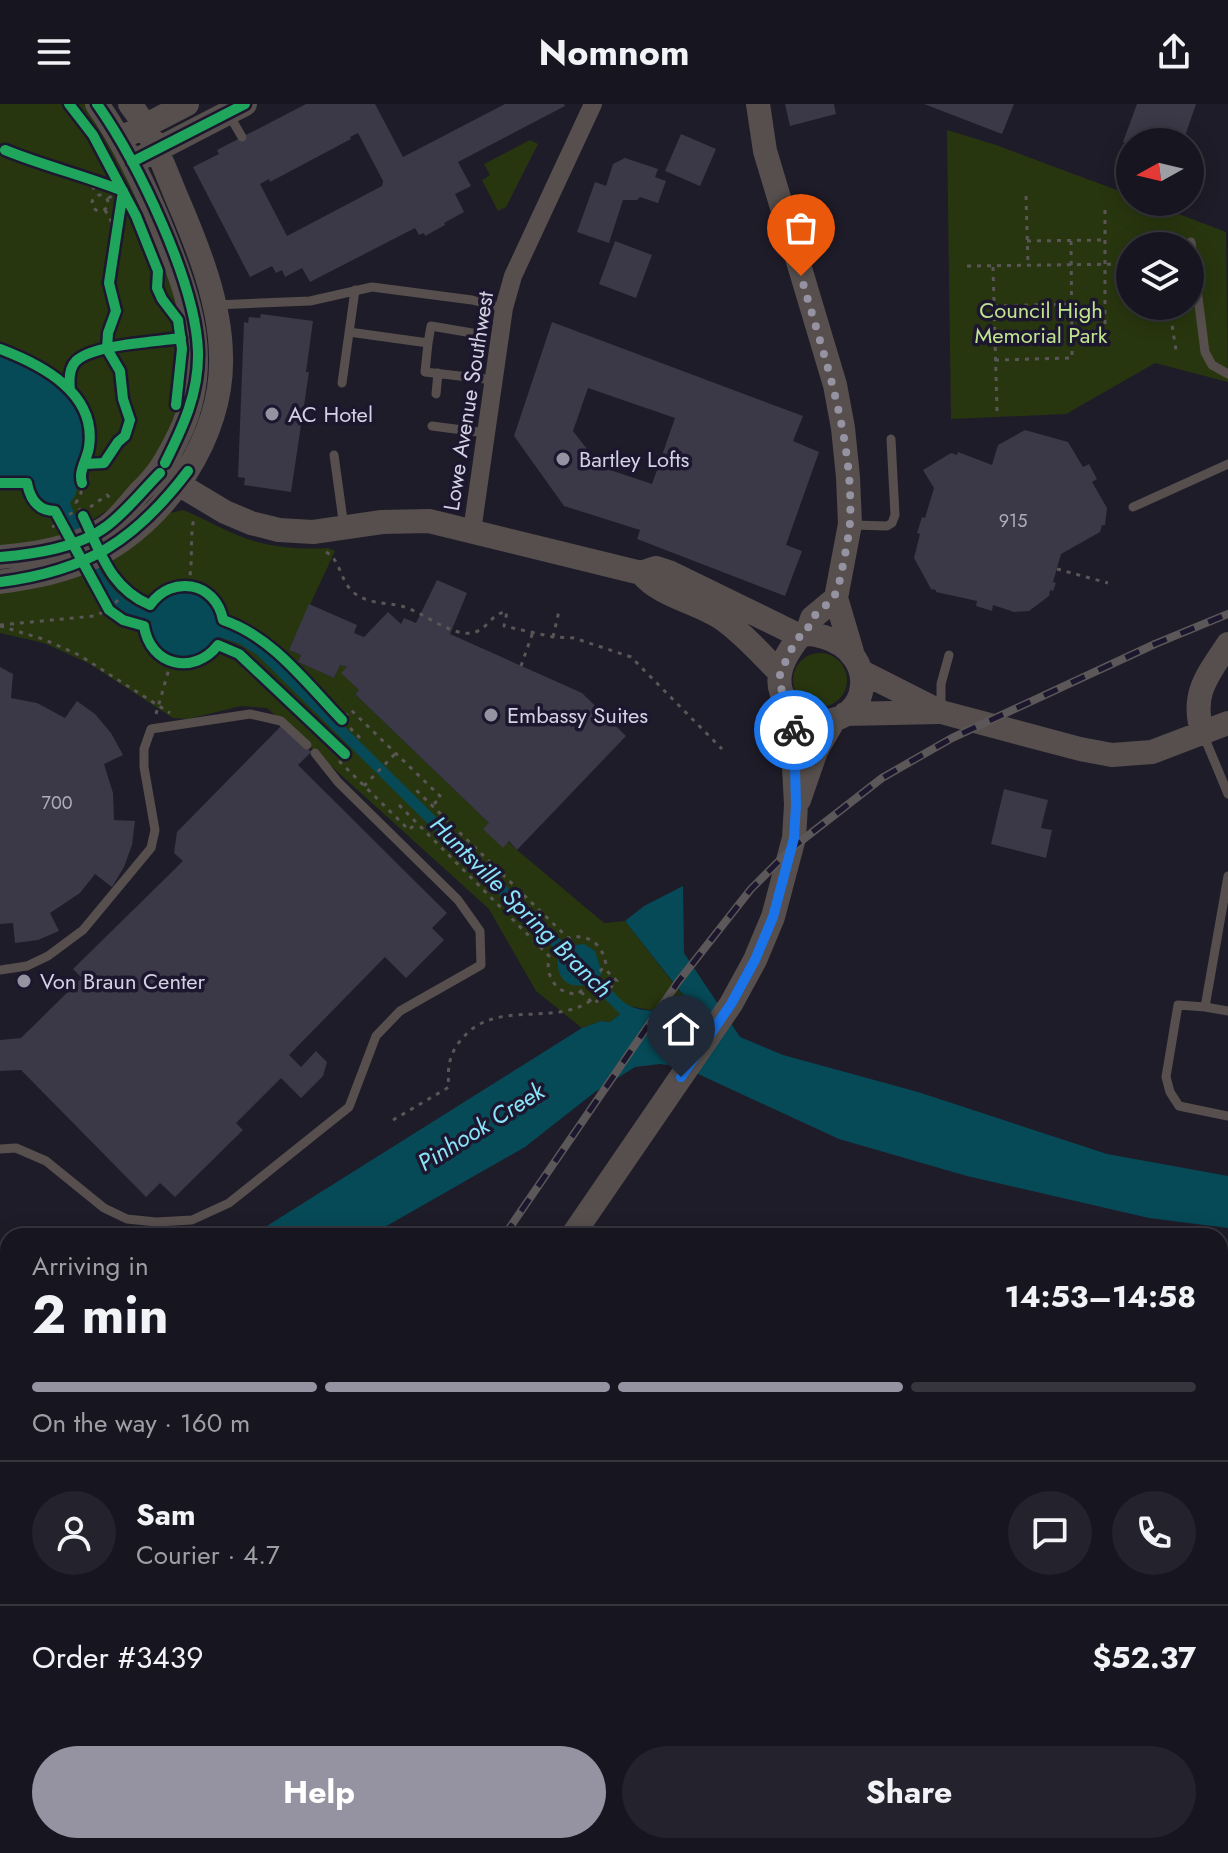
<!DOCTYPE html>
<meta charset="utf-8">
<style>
:root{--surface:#17151f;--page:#24222c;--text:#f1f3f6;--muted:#9e9fa4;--line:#36343d;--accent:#9592a1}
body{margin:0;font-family:Jost,sans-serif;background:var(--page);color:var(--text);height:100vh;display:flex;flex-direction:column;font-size:30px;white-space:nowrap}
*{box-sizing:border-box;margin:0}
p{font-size:26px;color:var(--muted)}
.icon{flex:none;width:44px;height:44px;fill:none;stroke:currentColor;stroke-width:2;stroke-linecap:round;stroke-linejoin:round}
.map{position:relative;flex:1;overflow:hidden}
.panel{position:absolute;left:0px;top:1124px;width:1228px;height:626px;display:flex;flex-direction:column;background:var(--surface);border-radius:24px 24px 0 0;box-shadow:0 4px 20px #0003,0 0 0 2px var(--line)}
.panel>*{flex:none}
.needle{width:52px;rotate:262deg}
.tools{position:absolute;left:1116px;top:24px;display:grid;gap:16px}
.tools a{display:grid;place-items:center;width:88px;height:88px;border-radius:50%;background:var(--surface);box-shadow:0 4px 20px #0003,0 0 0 2px var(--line);font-size:40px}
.pin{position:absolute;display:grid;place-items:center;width:68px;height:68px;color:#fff;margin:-82px -34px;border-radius:50% 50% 50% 0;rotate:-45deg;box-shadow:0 0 8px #0007}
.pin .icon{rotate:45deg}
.courier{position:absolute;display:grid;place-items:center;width:80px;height:80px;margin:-40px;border:6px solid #1a73e8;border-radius:50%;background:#fff;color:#222;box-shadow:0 2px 10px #0007}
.head em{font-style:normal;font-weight:700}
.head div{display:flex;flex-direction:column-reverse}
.head{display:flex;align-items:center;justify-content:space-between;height:136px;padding:0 32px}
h1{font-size:52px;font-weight:700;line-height:60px}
.bar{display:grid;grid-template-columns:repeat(4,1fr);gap:12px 8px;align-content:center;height:96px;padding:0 32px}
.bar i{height:10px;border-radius:6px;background:var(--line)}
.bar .on{background:var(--accent)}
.bar p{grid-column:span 4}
.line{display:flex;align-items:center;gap:20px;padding:0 32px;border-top:2px solid var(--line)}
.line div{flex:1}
.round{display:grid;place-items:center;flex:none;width:84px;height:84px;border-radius:42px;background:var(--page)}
.cta{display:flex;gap:16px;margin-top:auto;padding:16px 32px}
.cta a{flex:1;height:92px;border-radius:48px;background:var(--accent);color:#fff;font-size:32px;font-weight:700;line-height:92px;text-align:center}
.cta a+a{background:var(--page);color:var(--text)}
header{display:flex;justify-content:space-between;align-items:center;height:104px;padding:0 32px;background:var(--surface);font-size:36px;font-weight:700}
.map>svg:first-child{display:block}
</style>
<header><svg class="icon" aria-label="menu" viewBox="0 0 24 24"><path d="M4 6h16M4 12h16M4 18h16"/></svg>Nomnom<svg class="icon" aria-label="share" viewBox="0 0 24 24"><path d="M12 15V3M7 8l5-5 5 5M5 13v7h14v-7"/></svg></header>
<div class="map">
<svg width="1228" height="1749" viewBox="0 0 1228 1749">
<rect width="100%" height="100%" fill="#1f1c29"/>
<!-- green -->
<path fill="#28360f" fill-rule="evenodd" d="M0 0H87L126 65 186 217 185 283 159 352 117 400 89 418 56 434 0 444Z
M947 26 996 41 1130 91V98H1147L1226 128 1228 278 1155 259 1066 310 951 315ZM1130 142H1190V202H1130Z
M530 36 538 40 506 103 498 107 482 76 490 71 484 60Z
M183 406C201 413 217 423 235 430 264 443 297 446 328 444L335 447 289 546 301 551 298 558 334 574 340 561 347 563 342 569 359 586 355 590 517 746 604 819 625 817 684 893 687 900 682 906H650L629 902 610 918 601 917 582 924 536 887 489 805 267 604 241 602 188 615 173 614 90 560 44 539 0 529V487L166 410Z
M793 576a27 27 0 1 1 54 0a27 27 0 1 1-54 0Z"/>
<!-- water -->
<path fill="#064a57" d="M0 250C39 263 90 291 85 339 84 350 76 360 75 369 73 383 83 382 70 399 88 439 103 499 153 507 172 474 218 483 220 522L246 531 272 551 567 842 584 840 595 847 602 869 599 873C608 881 618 895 628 901 642 909 666 907 682 906L687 900 684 892 625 817 644 802 683 782 684 849 740 933 783 951 918 988 1107 1050 1228 1072V1124L1149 1114 967 1072 839 1035 683 963 660 960 635 963 595 988 525 1043 369 1132H251L582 924 601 917 610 918 620 910 591 881 588 884 585 881C563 885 554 868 559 849L257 551 240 540 219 533C199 566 150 560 151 517 96 509 81 447 60 403 43 404 34 393 34 376L0 373Z
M8 1270V1347L0 1352V1275Z"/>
<!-- building -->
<path fill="#3b3847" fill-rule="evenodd" d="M306 0H375L403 53 505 0H564L565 2 458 58 471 82 455 90 464 108 444 119 445 121 425 132 424 129 419 131 415 124 310 178 302 164 285 173 282 166 276 169 272 162 250 173 193 63 219 50 217 46ZM358 29 383 77 382 82 287 132 260 80 269 75 270 78 351 35 350 33Z
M785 0H834L836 10 790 22Z
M924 0H1014L1002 30Z
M1137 0H1196L1183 38H1130V41L1123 38Z
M681 30 716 45 700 82 665 67Z
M625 54 658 65 655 73 666 77 658 99 640 93 637 96H623L609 139 577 128 595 78 606 82 613 60Z
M615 137 652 151 636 194 599 180Z
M261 210 313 217 306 268H309L291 388 244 381 245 374 238 373 244 218 248 219 249 213 260 214Z
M552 218 803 312 793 337 819 348 786 441 802 447 785 492 637 435 640 426 564 402 514 332ZM588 284 675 314 652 380 601 363 573 327Z
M1025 326 1068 338 1083 363 1089 360 1097 375 1092 378 1107 404 1105 421H1102L1100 428 1061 450 1053 478 1056 479 1053 487 1050 486 1049 492 1029 507 1014 508 993 501 992 507 976 502 977 497 936 488V486L931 485 914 454 920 430 917 429 922 413 925 414 934 384 923 366 951 349 957 351 958 348 992 361 998 341Z
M437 476 467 489 450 530 582 589 626 632 517 746 509 737 503 744 483 725 489 719 355 590 359 586 341 569 347 563 340 561 334 574 298 558 301 551 289 546 309 500 357 521 354 529 364 533 388 508 401 520 404 514 416 519Z
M0 563 13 570 11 594 37 599 65 614 77 597 95 610 111 629 123 651 104 660 113 689 114 716 135 717 132 741 124 763 112 783 95 770 80 789 50 809 59 827 38 836 15 839 13 819 0 820Z
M283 620 311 648 298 661 447 809 432 824 444 836 406 874 385 853 289 951 301 963 316 947 327 958 323 972 301 994 281 974 236 1019 243 1026 175 1093 160 1079 146 1093 21 966 0 967V936L21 934 82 874 73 865 183 757 174 749 177 728Z
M1004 685 1048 696 1041 724 1052 726 1046 754 991 740Z
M1228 1676V1711L1220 1717V1682Z"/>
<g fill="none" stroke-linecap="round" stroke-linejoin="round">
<!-- path -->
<path stroke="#5a5556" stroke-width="3" stroke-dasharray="4 6" stroke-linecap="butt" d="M88 73 97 91
M92 99a8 8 0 1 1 16 0a8 8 0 1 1-16 0Z
M1026 92 1028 160
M108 94 123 87
M105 106 117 128
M1027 137 1105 136
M1161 141V142
M967 162 1130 160
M993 163 997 307
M994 202 1070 200
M1169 202 1176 246
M1072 228 1105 227V105
M995 256 1072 254 1071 136
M81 408 76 399 81 389 82 379
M82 409 107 391 110 394
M60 415 78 406
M52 423 62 418
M326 448C341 456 340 477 353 488 367 500 384 498 401 502 422 507 450 532 471 529 488 527 491 508 507 508L504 522 553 533 574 534 631 553 722 645
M1057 465 1108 479
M188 481C194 459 189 437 194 414
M0 521 94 512 109 506 125 488
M0 522 43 535 79 551 170 609
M553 533 559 507
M521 562 533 528
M156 610 171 558
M360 634 342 616 351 606 441 693 432 702
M339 657 409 726 416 719
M364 682 395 650
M399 701 549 852C545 873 556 890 578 890L606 861C603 840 588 829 568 834L416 686
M581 888 594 900 617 877 605 865
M393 1016 449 983C447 965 449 950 461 936 494 894 552 923 590 897"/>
<!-- service -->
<path stroke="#564f4d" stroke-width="9" d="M228 9 242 33
M1191 138 1205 248 1212 261 1228 270
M215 201 310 197 372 183 472 196 504 204
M349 228 428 239 425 268 494 276
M428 239 431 222 484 231
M342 279 355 186
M436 290 438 269
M432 322 486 329
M334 351 344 423
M1133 403 1228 360
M853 421 887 422 892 419 895 411 891 335
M941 605V580L949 551
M1203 630 1228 690
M1228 772 1205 903 1228 907
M0 866 27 862 48 852 83 826 151 744 155 726 144 663V645L151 625 250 610 281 617 307 641
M1205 903 1178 901 1166 973 1170 988 1179 1002 1228 1012
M0 1045 16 1044 46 1057 104 1104 127 1115 156 1118 192 1116 229 1099 349 1003 376 932 400 907 481 861 480 827 458 796 338 678 315 649
M1220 1333 1228 1336
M0 1451 8 1444
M0 1540 8 1550
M390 1742 400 1749
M1149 1746 1152 1749
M332 1749 337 1742
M432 1749 437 1742"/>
<!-- minor -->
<path stroke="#564f4d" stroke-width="18" d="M472 427 504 204 513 172 593 0"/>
<!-- tertiary -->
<path stroke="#564f4d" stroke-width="24" d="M758 0 765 47 835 281 843 324 848 373 850 420 836 494 852 548
M129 30 187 0
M141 54 245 0
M160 369 225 408 251 419 279 426 313 428 382 418 429 417 641 469 656 464 671 469 800 532C809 528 816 531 824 533 881 550 870 621 818 617 795 615 776 593 780 570 782 556 792 542 800 532
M0 453C36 450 74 444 105 424 118 416 129 400 139 389 159 370 168 354 180 329 212 259 191 198 164 130 146 84 125 40 97 0
M641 469C661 493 695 497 721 514 744 530 761 550 780 569
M0 478C33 473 64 468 94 453 166 417 224 333 221 251 220 199 199 146 179 99 165 66 152 28 130 0
M807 529 812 514 836 494
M862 568 941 608 1080 645 1112 651 1152 648 1228 619
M845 610 939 608
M1203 630C1190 591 1207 572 1228 540
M799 696 816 647 834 616
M572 1132 731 900 755 856 773 813 794 734 796 701 791 605
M0 1614 8 1623
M111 1742 118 1749
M7 1749 17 1742
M181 1749 183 1742"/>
<!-- trunk -->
<path stroke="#625954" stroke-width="32" d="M1220 1452 1228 1445
M1220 1598 1228 1591
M887 1749 895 1742"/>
<!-- motorway -->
<path stroke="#605853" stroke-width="34" d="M1220 1507 1228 1499
M1220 1545 1228 1537
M697 1742 702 1749
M586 1749 591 1742
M909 1749 920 1742
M965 1749 976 1742
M1041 1749 1049 1742"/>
<!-- rail casing -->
<g stroke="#5c5859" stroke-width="8">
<path id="rail" d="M504 1132 678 878 751 785 792 744 882 674 952 634 1155 540 1228 510
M76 1749 83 1742"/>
</g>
<!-- rail -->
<use href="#rail" stroke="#1c172e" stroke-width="5" stroke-dasharray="15" stroke-linecap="butt"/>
<!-- cycleway casing -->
<g stroke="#1c172e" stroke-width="15">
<path id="cycleway" d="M69 0 93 31 136 112 158 167 157 184 162 195 178 216 182 245 176 301
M97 0C137 57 196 178 198 248 199 289 183 323 165 359
M5 46C44 62 83 71 123 87
M132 58 245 0
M0 245C42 261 97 289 89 343 87 356 78 367 82 379
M70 286C69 277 69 264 76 257 94 240 156 238 181 234
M85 360 104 359 118 338 125 332 130 316 123 295 120 267 107 245 108 229 116 207 109 179 123 87
M0 379H27C30 395 38 407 55 407L109 506 123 516 144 522C150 562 194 572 218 541L239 550 345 650
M83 412C101 449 110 484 150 501 172 470 216 478 223 516 273 533 306 579 342 616
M0 453C35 450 78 444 107 422 127 407 143 386 160 369
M0 478C87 467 135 437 188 367"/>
</g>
<!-- cycleway -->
<use href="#cycleway" stroke="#20a55d" stroke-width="10"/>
</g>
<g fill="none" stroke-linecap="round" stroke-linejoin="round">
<!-- done -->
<path stroke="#9592a1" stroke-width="8" stroke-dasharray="0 14.4" d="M794 626 791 605 780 582V569L794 540 800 532 807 529C811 503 833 506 839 480 843 460 848 439 850 419 854 334 824 253 801 172"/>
<!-- route -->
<path stroke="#1a73e8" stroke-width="10" d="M681 973 731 900 755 856 773 813 794 734 796 701 794 626"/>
</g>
<!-- markers -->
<g fill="#9592a1" stroke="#1c172e" stroke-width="3">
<circle cx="272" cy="310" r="8"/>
<circle cx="563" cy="355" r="8"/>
<circle cx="491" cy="611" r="8"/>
<circle cx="24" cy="877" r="8"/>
</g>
<g text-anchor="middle" stroke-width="7" stroke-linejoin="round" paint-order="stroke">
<!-- number labels -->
<g font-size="18" fill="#aeacbb">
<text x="1013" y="423">915</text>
<text x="57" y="705">700</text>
</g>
<!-- park labels -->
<g font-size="22" fill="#c0e390" stroke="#1c172e">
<text x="1041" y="214">Council High<tspan x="1041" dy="25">Memorial Park</tspan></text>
</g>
<!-- street labels -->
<g font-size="22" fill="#d4d2e2" stroke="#1c172e">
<text transform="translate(468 297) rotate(-81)" y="8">Lowe Avenue Southwest</text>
</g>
<!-- poi labels -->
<g font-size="22" fill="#d4d2e2" stroke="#1c172e" text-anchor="start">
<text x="288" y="318">AC Hotel</text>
<text x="579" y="363">Bartley Lofts</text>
<text x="507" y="619">Embassy Suites</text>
<text x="40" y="885">Von Braun Center</text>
</g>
<!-- water labels -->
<g font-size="24" font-style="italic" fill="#89e3f9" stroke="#1c172e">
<text transform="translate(521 803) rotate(45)" y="8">Huntsville Spring Branch</text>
<text transform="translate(481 1023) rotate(-32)" y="8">Pinhook Creek</text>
</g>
</g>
</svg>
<div class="tools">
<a><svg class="needle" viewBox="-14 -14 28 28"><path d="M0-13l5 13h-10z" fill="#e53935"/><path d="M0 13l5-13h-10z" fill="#9e9fa4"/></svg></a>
<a><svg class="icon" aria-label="layers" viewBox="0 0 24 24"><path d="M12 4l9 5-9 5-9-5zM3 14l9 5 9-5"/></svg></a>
</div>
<div class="pin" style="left:801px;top:172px;background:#ea580c"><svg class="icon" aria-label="bag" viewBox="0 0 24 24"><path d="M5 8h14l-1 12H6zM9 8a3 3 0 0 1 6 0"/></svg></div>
<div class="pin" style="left:681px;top:973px;background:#1f2937"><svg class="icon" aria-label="home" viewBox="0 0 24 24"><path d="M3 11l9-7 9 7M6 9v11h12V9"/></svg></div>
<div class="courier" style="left:794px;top:626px"><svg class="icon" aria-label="bike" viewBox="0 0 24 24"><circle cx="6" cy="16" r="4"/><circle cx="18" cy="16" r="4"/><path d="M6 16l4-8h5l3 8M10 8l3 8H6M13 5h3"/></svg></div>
<section class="panel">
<div class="head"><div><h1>2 min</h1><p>Arriving in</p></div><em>14:53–14:58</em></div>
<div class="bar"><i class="on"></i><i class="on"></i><i class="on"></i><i></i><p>On the way · 160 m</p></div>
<div class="line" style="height:144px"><a class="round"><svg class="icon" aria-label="person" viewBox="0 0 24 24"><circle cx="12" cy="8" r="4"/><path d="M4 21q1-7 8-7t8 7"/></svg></a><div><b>Sam</b><p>Courier · 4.7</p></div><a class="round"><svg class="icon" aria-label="chat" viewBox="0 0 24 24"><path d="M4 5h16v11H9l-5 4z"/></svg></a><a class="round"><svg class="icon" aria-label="phone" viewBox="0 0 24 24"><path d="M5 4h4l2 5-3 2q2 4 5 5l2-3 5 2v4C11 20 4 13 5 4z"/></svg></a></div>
<div class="line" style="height:104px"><div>Order #3439</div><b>$52.37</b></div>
<div class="cta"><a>Help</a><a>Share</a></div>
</section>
</div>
